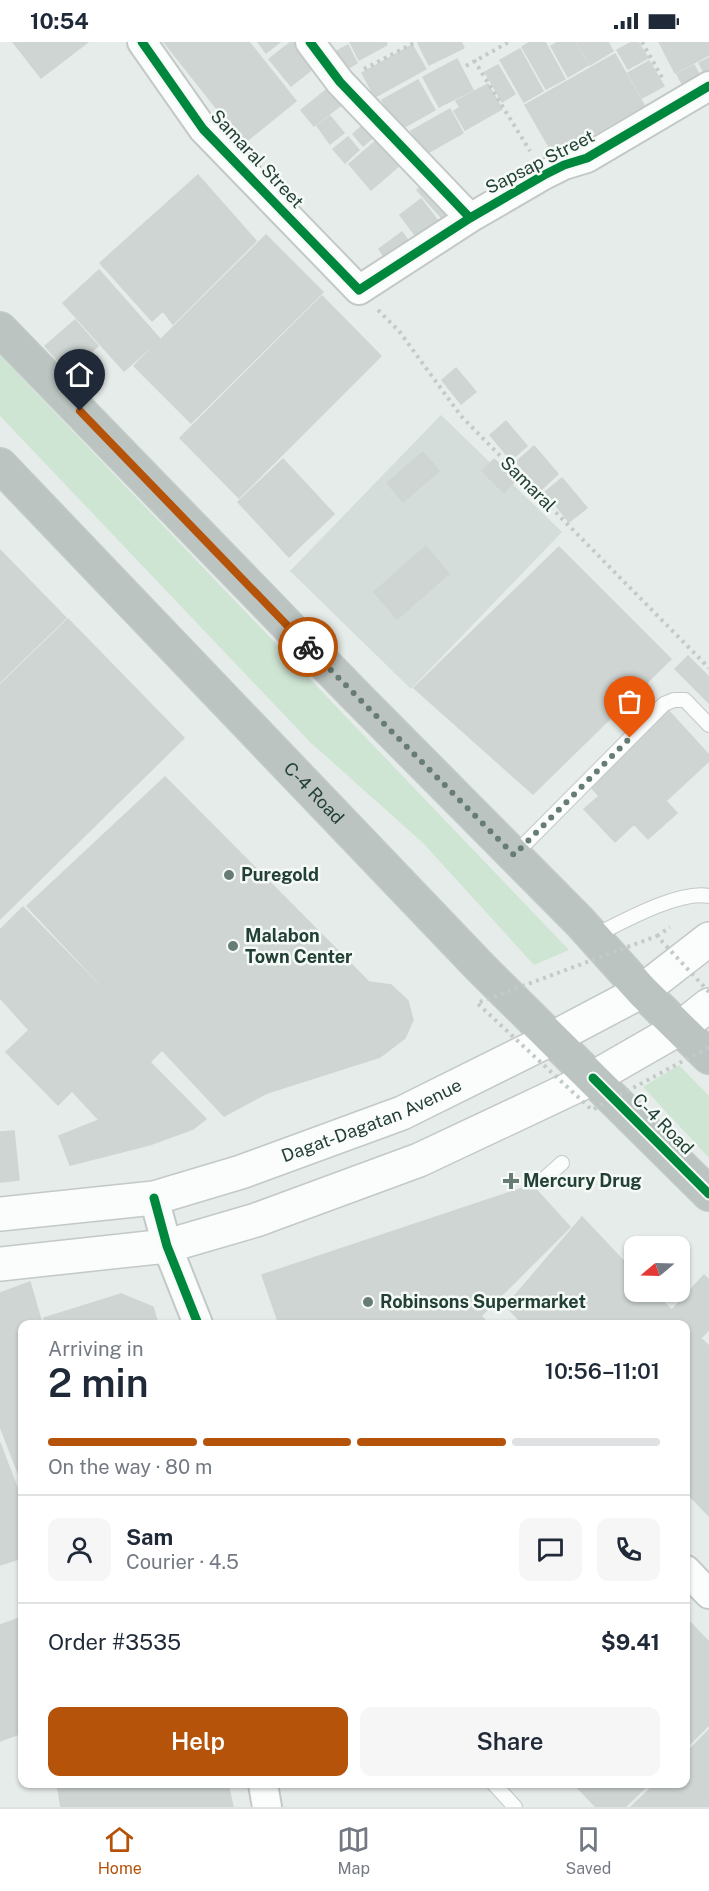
<!DOCTYPE html>
<meta charset="utf-8">
<style>
:root{--surface:#fff;--page:#f6f6f7;--text:#1f2937;--muted:#747a83;--line:#e0e1e3;--accent:#b45309}
body{margin:0;font-family:"Public Sans",sans-serif;background:var(--page);color:var(--text);height:100vh;display:flex;flex-direction:column;font-size:22px;white-space:nowrap}
*{box-sizing:border-box;margin:0}
p{font-size:20px;color:var(--muted)}
.icon{flex:none;width:33px;height:33px;fill:none;stroke:currentColor;stroke-width:2;stroke-linecap:round;stroke-linejoin:round}
.map{position:relative;flex:1;overflow:hidden}
.side{position:absolute;left:18px;top:1278px;width:672px;height:468px;display:flex;flex-direction:column;background:var(--surface);border-radius:12px;box-shadow:0 2px 4px #0004}
.side>*{flex:none}
.needle{width:39px;rotate:251deg}
.fabs{position:absolute;left:624px;top:1194px;display:grid;gap:12px}
.fabs a{display:grid;place-items:center;width:66px;height:66px;border-radius:12px;background:var(--surface);box-shadow:0 2px 4px #0004;font-size:30px}
.pin{position:absolute;display:grid;place-items:center;width:51px;height:51px;color:#fff;margin:-62px -26px;border-radius:50% 50% 50% 0;rotate:-45deg;box-shadow:0 0 6px #0007}
.pin .icon{rotate:45deg}
.courier{position:absolute;display:grid;place-items:center;width:60px;height:60px;margin:-30px;border:4px solid #b45309;border-radius:50%;background:#fff;color:#222;box-shadow:0 2px 8px #0007}
.overview em{font-style:normal;font-weight:600}
.overview div{display:flex;flex-direction:column-reverse}
.overview{display:flex;align-items:center;justify-content:space-between;height:102px;padding:0 30px}
h1{font-size:39px;font-weight:600;line-height:45px}
.bar{display:grid;grid-template-columns:repeat(4,1fr);gap:9px 6px;align-content:center;height:72px;padding:0 30px}
.bar i{height:8px;border-radius:4px;background:var(--line)}
.bar .active{background:var(--accent)}
.bar p{grid-column:span 4}
.line{display:flex;align-items:center;gap:15px;padding:0 30px;border-top:2px solid var(--line)}
.line div{flex:1}
.round{display:grid;place-items:center;flex:none;width:63px;height:63px;border-radius:12px;background:var(--page)}
.primary-button{display:flex;gap:12px;margin-top:auto;padding:12px 30px}
.primary-button a{flex:1;height:69px;border-radius:12px;background:var(--accent);color:#fff;font-size:24px;font-weight:600;line-height:69px;text-align:center}
.primary-button a+a{background:var(--page);color:var(--text)}
.status{display:flex;justify-content:space-between;align-items:center;height:42px;padding:0 30px;background:var(--surface);direction:ltr}
.status svg{height:16px;fill:currentColor}
.dock{display:flex;justify-content:space-around;align-items:center;height:84px;border-top:2px solid var(--line);background:var(--surface);font-size:16px;color:var(--muted)}
.dock a{display:grid;justify-items:center;gap:3px}
.dock .active{color:var(--accent)}
.map>svg:first-child{display:block}
</style>
<div class="status"><b>10:54</b><svg viewBox="0 0 49 12"><path d="M0 12V9h3v3zM5 12V6h3v6zM10 12V3h3v9zM15 12V0h3v12zM26 1h20v11H26zM47 4h2v5h-2z"/></svg></div>
<div class="map">
<svg width="709" height="1765" viewBox="0 0 709 1765">
<rect width="100%" height="100%" fill="#e6ece9"/>
<!-- built -->
<path fill="#d4ddd9" d="M441 373 562 490 411 647 290 529Z"/>
<!-- green -->
<path fill="#cfe5d4" d="M0 313 569 908 534 923 423 801 310 700 0 374Z
M679 1023 709 1054V1116L643 1045Z"/>
<!-- building -->
<path fill="#ced5d2" stroke="#cfd5d2" stroke-width="1.5" d="M13 0H88L41 36Z
M164 0H249L296 59 244 101Z
M258 0H280L266 11Z
M291 0H304L320 21 291 44 269 17Z
M350 0H386L387 3 359 18Z
M420 0H461L464 6 429 23 418 1Z
M530 0H545L565 37 546 47 522 5Z
M558 0H575L588 23 568 35 551 4Z
M577 0H608L613 9 590 23Z
M632 0H638L648 16 628 27 617 8Z
M659 0H709V13L675 31Z
M348 3 357 21 345 28 335 10Z
M412 3 426 27 375 55 362 31Z
M520 7 543 49 524 60 500 18Z
M615 12 644 63 555 115 525 63Z
M709 16V35L707 36 699 21Z
M457 17 473 48 439 65 423 35Z
M649 19 664 44 642 56 628 31Z
M498 23 515 52 502 60 485 30Z
M694 23 704 41 687 51 677 32Z
M418 38 435 68 399 88 382 58Z
M336 40 349 57 314 84 301 68Z
M488 42 502 67 465 88 454 69 460 65 456 59Z
M450 67 463 91 424 113 411 89Z
M330 74 344 91 330 102 317 84Z
M370 77 381 89 363 104 353 92Z
M385 91 407 117 371 148 349 122Z
M348 95 359 108 345 121 333 107Z
M198 133 256 199 173 282 163 269 152 279 100 221Z
M428 137 460 173 448 183 417 148Z
M421 157 442 184 420 200 400 173Z
M402 190 414 207 390 224 379 207Z
M266 193 323 250 191 381 134 324Z
M99 228 160 297 124 329 63 261Z
M322 254 381 314 239 456 180 396Z
M75 278 98 304 68 330 45 304Z
M456 326 476 350 461 362 442 338Z
M506 379 527 404 511 418 490 393Z
M534 404 558 432 541 448 516 420Z
M423 410 439 429 403 460 387 441Z
M283 417 334 472 289 515 238 460Z
M494 417 516 438 504 451 482 429Z
M562 436 587 466 569 480 545 450Z
M426 504 449 532 397 577 374 550Z
M559 505 671 617 533 752 414 646Z
M0 508 66 576 0 640Z
M68 577 184 696 0 877V643Z
M688 614 709 635V661L675 627Z
M667 667 709 713V719L666 759 677 771 648 797 634 782 615 800 584 767 599 754 587 741Z
M165 735 369 940 391 943 408 959 413 978 405 996 380 1015 267 1051 224 1074 27 864Z
M23 865 162 1008 150 1020 206 1077 193 1087 149 1103 70 1123 59 1094 99 1078 72 1049 58 1063 6 1010 29 988 0 956V888Z
M14 1089 19 1138 0 1140V1090Z
M532 1143 570 1185 481 1274 489 1282H279L262 1233Z
M582 1175 634 1230V1250H653L709 1304V1474L686 1450V1282H523L506 1264Z
M704 1233 709 1238V1287L701 1296 672 1268Z
M30 1240 42 1282H22V1441L0 1384V1251Z
M121 1252 153 1265 158 1282H45L44 1276Z
M0 1401 22 1459V1516L0 1523Z
M22 1575V1691L0 1699V1583Z
M686 1576 709 1600V1683L686 1706Z
M709 1688V1765H631L655 1742H686V1711Z
M57 1742H228L233 1765H61Z
M574 1742H649L625 1765H596Z"/>
<g fill="none" stroke-linecap="round" stroke-linejoin="round">
<!-- lane casing -->
<g stroke="#c3c9c6" stroke-width="16">
<path id="lane" d="M514 813 664 662 674 658H685L709 683
M594 894C622 880 679 848 709 854
M543 1138 562 1121
M494 1742 515 1765"/>
</g>
<!-- street casing -->
<g stroke="#c3c9c6" stroke-width="32">
<path id="street" d="M142 0 203 87 359 248 470 176 544 133 564 123 587 116 709 44
M310 0 340 40 470 176
M154 1156 167 1204 198 1282
M686 1528 709 1552
M263 1742 267 1765"/>
</g>
<!-- secondary casing -->
<g stroke="#c2c9c6" stroke-width="36">
<g id="secondary">
<path id="s1" d="M0 1172 154 1156 241 1130 402 1071 553 996 642 949 709 897"/>
<path d="M0 1222 167 1204 256 1178 419 1118 536 1063 593 1036 680 986 709 963"/>
</g>
</g>
<!-- highway casing -->
<g stroke="#c2cac7" stroke-width="36">
<g id="highway">
<path d="M0 287 353 651 580 880 642 949 709 1015"/>
<path id="s2" d="M0 423 481 926 709 1152"/>
</g>
</g>
<!-- path -->
<path stroke="#c2cbc7" stroke-width="4" stroke-dasharray="3 4.5" stroke-linecap="butt" d="M642 0 664 39
M474 18 530 109
M466 24 509 0
M364 27 416 0
M378 268 399 289 461 374 709 626
M657 894 670 885"/>
<!-- lane -->
<use href="#lane" stroke="#fbfcfc" stroke-width="14"/>
<!-- street -->
<use href="#street" stroke="#fbfcfc" stroke-width="28"/>
<!-- secondary -->
<use href="#secondary" stroke="#fbfcfc" stroke-width="33"/>
<!-- highway -->
<use href="#highway" stroke="#bbc4c1" stroke-width="33"/>
<!-- path-bridge -->
<path stroke="#c2cbc7" stroke-width="4" stroke-dasharray="3 4.5" stroke-linecap="butt" d="M709 950 657 894 477 961 592 1068 709 1005"/>
<!-- cycleway casing -->
<g stroke="#f5faf7" stroke-width="13">
<path id="cycleway" d="M142 0 203 87 359 248 470 176 544 133 564 123 587 116 709 44
M310 0 340 40 470 176
M593 1036 709 1152
M154 1156 167 1204 198 1282"/>
</g>
<!-- cycleway -->
<use href="#cycleway" stroke="#00873e" stroke-width="9"/>
</g>
<g fill="none" stroke-linecap="round" stroke-linejoin="round">
<!-- done -->
<path stroke="#677c75" stroke-width="6" stroke-dasharray="0 10.8" d="M308 605 514 813 630 696"/>
<!-- route -->
<path stroke="#b45309" stroke-width="8" d="M80 369 308 605"/>
</g>
<!-- markers -->
<g fill="#677c75" stroke="#f5faf7" stroke-width="2">
<circle cx="229" cy="833" r="6"/>
<circle cx="233" cy="904" r="6"/>
<path d="M508 1130h6v6h6v6h-6v6h-6v-6h-6v-6h6z"/>
<circle cx="368" cy="1260" r="6"/>
</g>
<g text-anchor="middle" stroke-width="5" stroke-linejoin="round" paint-order="stroke">
<!-- street labels -->
<g font-size="18" fill="#234036" stroke="#f5faf7">
<text transform="translate(257 117) rotate(47)" y="6">Samaral Street</text>
<text transform="translate(540 120) rotate(-27)" y="6">Sapsap Street</text>
<text transform="translate(528 442) rotate(45)" y="6">Samaral</text>
<text dy="6" stroke="none"><textPath href="#s2" startOffset="454">C-4 Road</textPath></text>
<text dy="6" stroke="none"><textPath href="#s1" startOffset="386">Dagat-Dagatan Avenue</textPath></text>
<text transform="translate(663 1082) rotate(45)" y="6">C-4 Road</text>
</g>
<!-- poi labels -->
<g font-size="18" font-weight="bold" fill="#234036" stroke="#f5faf7" text-anchor="start">
<text x="241" y="839">Puregold</text>
<text x="245" y="900">Malabon<tspan x="245" dy="21">Town Center</tspan></text>
<text x="523" y="1145">Mercury Drug</text>
<text x="380" y="1266">Robinsons Supermarket</text>
</g>
</g>
</svg>
<div class="fabs">
<a><svg class="needle" viewBox="-14 -14 28 28"><path d="M0-13l5 13h-10z" fill="#e53935"/><path d="M0 13l5-13h-10z" fill="#747a83"/></svg></a>
</div>
<div class="pin" style="left:630px;top:696px;background:#ea580c"><svg class="icon" aria-label="bag" viewBox="0 0 24 24"><path d="M5 8h14l-1 12H6zM9 8a3 3 0 0 1 6 0"/></svg></div>
<div class="pin" style="left:80px;top:369px;background:#1f2937"><svg class="icon" aria-label="home" viewBox="0 0 24 24"><path d="M3 11l9-7 9 7M6 9v11h12V9"/></svg></div>
<div class="courier" style="left:308px;top:605px"><svg class="icon" aria-label="bike" viewBox="0 0 24 24"><circle cx="6" cy="16" r="4"/><circle cx="18" cy="16" r="4"/><path d="M6 16l4-8h5l3 8M10 8l3 8H6M13 5h3"/></svg></div>
<section class="side">
<div class="overview"><div><h1>2 min</h1><p>Arriving in</p></div><em>10:56–11:01</em></div>
<div class="bar"><i class="active"></i><i class="active"></i><i class="active"></i><i></i><p>On the way · 80 m</p></div>
<div class="line" style="height:108px"><a class="round"><svg class="icon" aria-label="person" viewBox="0 0 24 24"><circle cx="12" cy="8" r="4"/><path d="M4 21q1-7 8-7t8 7"/></svg></a><div><b>Sam</b><p>Courier · 4.5</p></div><a class="round"><svg class="icon" aria-label="chat" viewBox="0 0 24 24"><path d="M4 5h16v11H9l-5 4z"/></svg></a><a class="round"><svg class="icon" aria-label="phone" viewBox="0 0 24 24"><path d="M5 4h4l2 5-3 2q2 4 5 5l2-3 5 2v4C11 20 4 13 5 4z"/></svg></a></div>
<div class="line" style="height:78px"><div>Order #3535</div><b>$9.41</b></div>
<div class="primary-button"><a>Help</a><a>Share</a></div>
</section>
</div>
<nav class="dock">
<a class="active"><svg class="icon" aria-label="home" viewBox="0 0 24 24"><path d="M3 11l9-7 9 7M6 9v11h12V9"/></svg>Home</a>
<a><svg class="icon" aria-label="map" viewBox="0 0 24 24"><path d="M3 6l6-2 6 2 6-2v14l-6 2-6-2-6 2zM9 4v14M15 6v14"/></svg>Map</a>
<a><svg class="icon" aria-label="saved" viewBox="0 0 24 24"><path d="M7 4h10v16l-5-4-5 4z"/></svg>Saved</a>
</nav>
